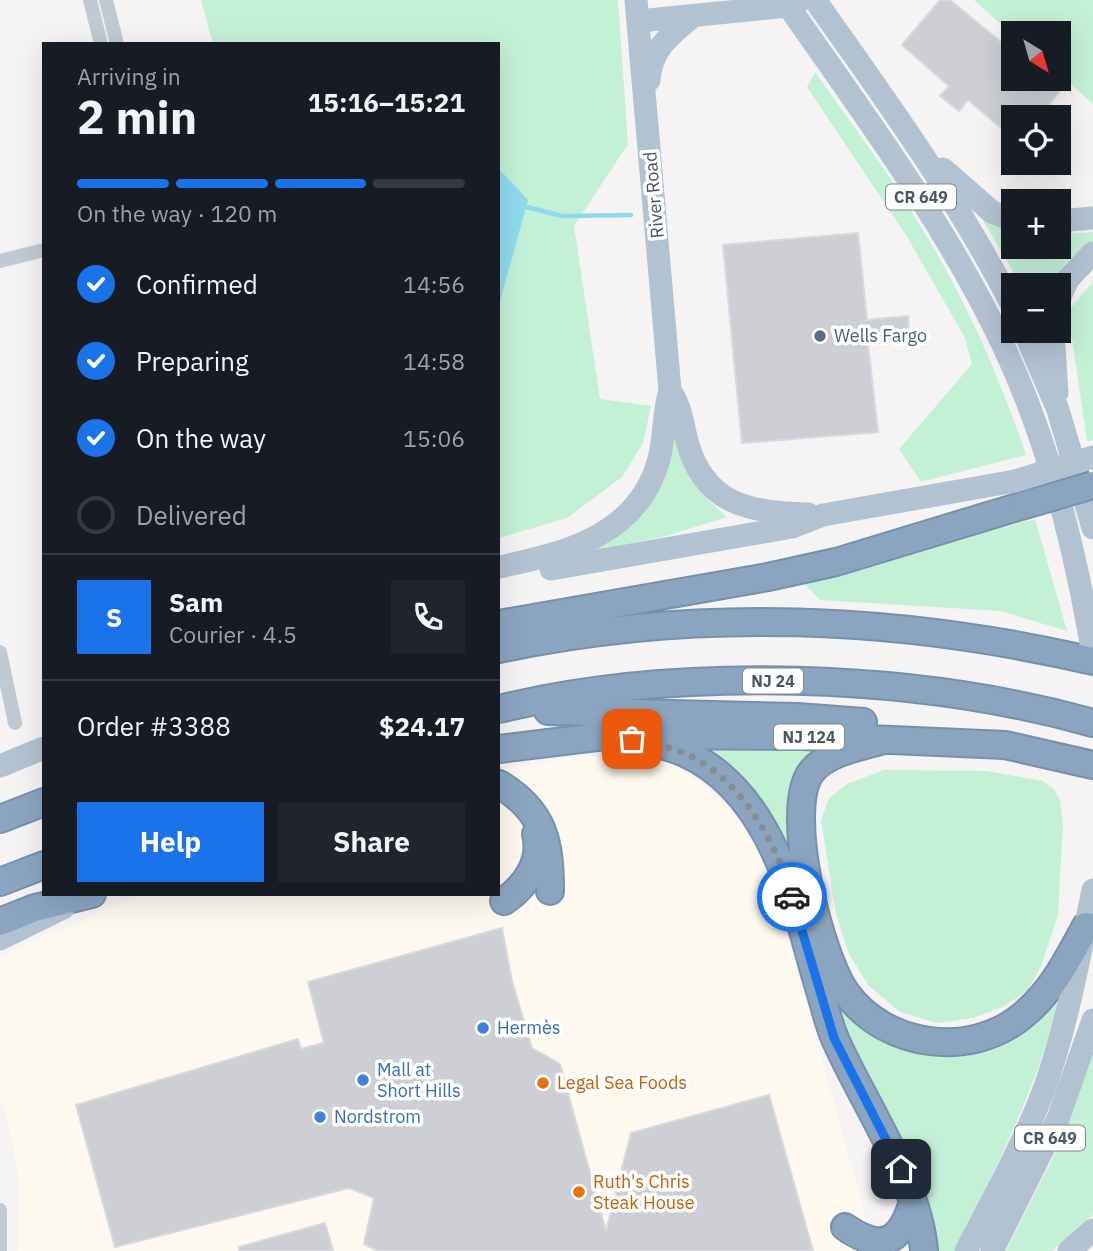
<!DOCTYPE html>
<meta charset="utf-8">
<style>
:root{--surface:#171b24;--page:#20242c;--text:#f1f3f6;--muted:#9ea1a6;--line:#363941;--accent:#1a73e8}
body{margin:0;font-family:"IBM Plex Sans",sans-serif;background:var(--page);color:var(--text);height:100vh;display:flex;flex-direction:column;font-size:26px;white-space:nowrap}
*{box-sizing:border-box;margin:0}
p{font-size:23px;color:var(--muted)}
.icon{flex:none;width:38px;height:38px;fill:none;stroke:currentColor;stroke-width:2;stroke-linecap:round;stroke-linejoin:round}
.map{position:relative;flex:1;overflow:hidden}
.sheet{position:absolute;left:42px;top:42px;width:458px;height:854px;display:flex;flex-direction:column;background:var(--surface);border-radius:0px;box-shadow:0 7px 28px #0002}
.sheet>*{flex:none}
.needle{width:46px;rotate:143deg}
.buttons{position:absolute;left:1001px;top:21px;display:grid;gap:14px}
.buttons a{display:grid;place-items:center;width:70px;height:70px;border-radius:0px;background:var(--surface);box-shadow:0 7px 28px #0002;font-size:35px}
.pin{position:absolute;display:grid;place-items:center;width:60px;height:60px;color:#fff;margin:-30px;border-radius:14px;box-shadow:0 4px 10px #0006}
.courier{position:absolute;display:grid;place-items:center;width:70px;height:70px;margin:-35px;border:5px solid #1a73e8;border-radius:50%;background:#fff;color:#222;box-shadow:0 2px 9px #0007}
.overview em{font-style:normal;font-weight:700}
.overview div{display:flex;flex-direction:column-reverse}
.overview{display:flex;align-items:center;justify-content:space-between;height:119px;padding:0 35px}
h1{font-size:46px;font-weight:700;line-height:52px}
.bar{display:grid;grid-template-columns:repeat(4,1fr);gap:10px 7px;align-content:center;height:84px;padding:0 35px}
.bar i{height:9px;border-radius:5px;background:var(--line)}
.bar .active{background:var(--accent)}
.bar p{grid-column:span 4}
.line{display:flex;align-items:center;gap:18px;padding:0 35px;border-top:2px solid var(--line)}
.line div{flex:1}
.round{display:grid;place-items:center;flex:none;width:74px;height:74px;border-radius:0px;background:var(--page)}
ol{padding:0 35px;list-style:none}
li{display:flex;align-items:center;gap:21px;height:77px}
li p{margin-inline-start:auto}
li .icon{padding:7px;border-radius:50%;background:var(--accent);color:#fff;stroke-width:4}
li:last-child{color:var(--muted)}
li i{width:38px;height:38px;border:4px solid var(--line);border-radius:50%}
.button{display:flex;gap:14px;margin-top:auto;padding:14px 35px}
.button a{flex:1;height:80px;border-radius:0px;background:var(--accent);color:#fff;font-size:28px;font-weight:700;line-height:80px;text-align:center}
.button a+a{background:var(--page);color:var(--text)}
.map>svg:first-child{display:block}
</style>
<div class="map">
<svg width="1093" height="1251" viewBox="0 0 1093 1251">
<rect width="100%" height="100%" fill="#f5f3f3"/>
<!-- commercial -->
<path fill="#fdf9ef" d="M633 754 664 759 699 781 733 813 754 843 774 887 863 1207 871 1251H18L19 1179 8 1122 0 1098V956L142 894H499V769L576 757Z"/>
<!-- green -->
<path fill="#c3f1d5" d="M201 0H618L628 144 574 226 600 399 651 406 643 443 622 477 567 518 499 538V44H213Z
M974 0H1093V104L1059 74V33L1013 35Z
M815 72C851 123 889 173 921 227 965 298 999 375 1026 455L921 482 899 449 972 364 965 338 906 235 807 87Z
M980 215 1013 233V247H1059V234L1093 232V244L1065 264 1054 285H1021Z
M1093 282V440L1087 441 1068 311Z
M679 437 693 480 706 498 727 517 666 536 579 555C646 528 646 499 673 438Z
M1035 519 1067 631 1000 611 820 600 801 580Z
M833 744 817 755 795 878 724 762 711 749Z
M884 770 986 771 1043 781 1054 789 1060 801 1063 825 1058 915 1041 966 1028 990 1005 1006 973 1018 937 1023 900 1012 869 986 849 954 836 914 821 820 829 798 847 784Z
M831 997 912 1047 1054 1001 1059 1004C1034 1091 996 1171 954 1251H932C929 1151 863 1088 831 997Z
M1093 1055V1215L1052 1251H1006L1059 1146Z"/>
<!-- water -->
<path fill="#90daee" d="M499 169 528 200 499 305Z"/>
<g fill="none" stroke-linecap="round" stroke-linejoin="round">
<!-- stream -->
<path stroke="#90daee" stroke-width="4.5" d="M527 207 562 216 631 215"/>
</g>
<!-- building -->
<path fill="#cdcfd5" stroke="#d7d9de" stroke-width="2" d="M940 0H950L1013 52V79H1046L1060 91 1039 117H1013V138L968 100 959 111 940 96 949 86 902 45Z
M858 233 867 320 908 316 909 340 868 344 878 432 742 443 723 245Z
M502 928 512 981 532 1048 560 1064 606 1231 631 1133 769 1095 813 1251H378L364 1244 374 1198 349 1188 115 1247 76 1105 298 1039 301 1049 324 1043 308 982Z
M325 1223 333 1251H239V1247Z"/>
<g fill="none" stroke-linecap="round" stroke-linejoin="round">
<!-- motorway casing -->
<g stroke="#7690ad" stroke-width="30">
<path id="motorway" d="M499 624 768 577 836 562 1021 506
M499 649C695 607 899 616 1093 661
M499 709C679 665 915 673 1093 723
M548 711 798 717 863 722
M613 735C637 740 663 743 685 753 775 794 795 907 820 991 825 1007 829 1026 836 1041 864 1104 919 1183 924 1251
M884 740C861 747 829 751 812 771 782 808 820 958 847 994 886 1047 970 1059 1022 1016 1052 992 1068 959 1086 926
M499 749 613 735 802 736 1005 745 1093 765
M499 784C544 811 550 842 550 891
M0 819 44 802
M0 882 44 865
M504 901C525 887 543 862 536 834
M0 922 35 908 92 894
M845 1227C880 1251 899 1245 912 1205"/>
</g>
<!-- minor -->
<path stroke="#c1cad2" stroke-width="14" d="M90 0 101 44
M106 0 117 44
M0 261 44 250
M0 652 15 723
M0 1210V1251"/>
<!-- primary -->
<path stroke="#b3c2d1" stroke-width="23" d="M784 0C862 112 944 221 1003 345 1049 442 1075 549 1093 654
M815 0C886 100 957 198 1013 307
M639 21 788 6 798 2
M649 80C651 49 670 35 692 17
M943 169 992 212 1013 220
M1059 221 1093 218
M1059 299 1068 279 1093 253
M1024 331 1058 410 1093 528
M1053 331 1057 393
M670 390C681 406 682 422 687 441 704 505 749 512 808 514
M499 567C566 553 639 535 659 459 665 436 663 413 670 390L636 0
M551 569 792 527 823 515 1015 481
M0 766 44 748
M0 939 63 908
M966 1251C993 1199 1022 1147 1043 1092 1067 1027 1079 958 1093 890
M992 1251 1058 1119 1093 1020
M1069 1251 1093 1230"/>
<!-- motorway -->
<use href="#motorway" stroke="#8ba5c1" stroke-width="26"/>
<!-- motorway-bridge casing -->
<g stroke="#7690ad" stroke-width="30" stroke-linecap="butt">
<path id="motorway-bridge" d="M1021 506 1093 485"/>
</g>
<!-- primary-bridge -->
<path stroke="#b3c2d1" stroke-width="23" d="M1015 481 1093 457"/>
<!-- motorway-bridge -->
<use href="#motorway-bridge" stroke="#8ba5c1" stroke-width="26"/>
</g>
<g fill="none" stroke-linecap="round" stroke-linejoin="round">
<!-- done -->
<path stroke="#868d94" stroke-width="7" stroke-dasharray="0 12.6" d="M632 739C649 743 668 746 684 753 740 777 776 841 792 897"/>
<!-- route -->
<path stroke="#1a73e8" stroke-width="9" d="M792 897 834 1038 901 1169"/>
</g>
<!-- markers -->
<circle fill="#5c6f8a" stroke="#fff" stroke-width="2.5" cx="820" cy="336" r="7"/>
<g fill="#3f7fe0" stroke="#fff" stroke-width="2.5">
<circle cx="483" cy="1028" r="7"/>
<circle cx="363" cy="1080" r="7"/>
<circle cx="320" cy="1117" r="7"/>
</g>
<g fill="#e8710a" stroke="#fff" stroke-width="2.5">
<circle cx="543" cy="1083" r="7"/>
<circle cx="579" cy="1192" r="7"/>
</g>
<g text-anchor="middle" stroke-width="7" stroke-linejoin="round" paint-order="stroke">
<!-- shield labels -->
<g fill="#fff" stroke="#808990" stroke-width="2">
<rect x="886" y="184.5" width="70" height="25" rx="5"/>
<rect x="743" y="668.5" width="60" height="25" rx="5"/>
<rect x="774" y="724.5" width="70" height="25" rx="5"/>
<rect x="1015" y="1125.5" width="70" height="25" rx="5"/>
</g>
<g font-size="16" font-weight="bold" fill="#4a5661">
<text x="921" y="203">CR 649</text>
<text x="773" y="687">NJ 24</text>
<text x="809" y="743">NJ 124</text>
<text x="1050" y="1144">CR 649</text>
</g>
<!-- street labels -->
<g font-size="18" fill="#4a5661" stroke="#fff">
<text transform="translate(654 195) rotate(-95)" y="6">River Road</text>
</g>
<!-- service labels -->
<g font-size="18" fill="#4e5e75" stroke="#fff" text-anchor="start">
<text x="834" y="342">Wells Fargo</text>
</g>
<!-- shop labels -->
<g font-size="18" fill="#366cbe" stroke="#fff" text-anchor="start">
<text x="497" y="1034">Hermès</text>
<text x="377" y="1076">Mall at<tspan x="377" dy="21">Short Hills</tspan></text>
<text x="334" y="1123">Nordstrom</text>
</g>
<!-- food labels -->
<g font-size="18" fill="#c56008" stroke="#fff" text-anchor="start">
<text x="557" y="1089">Legal Sea Foods</text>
<text x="593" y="1188">Ruth's Chris<tspan x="593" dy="21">Steak House</tspan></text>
</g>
</g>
</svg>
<div class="buttons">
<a><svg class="needle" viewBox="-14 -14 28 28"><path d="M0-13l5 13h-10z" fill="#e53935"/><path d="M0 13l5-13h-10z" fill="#9ea1a6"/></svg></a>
<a><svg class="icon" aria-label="locate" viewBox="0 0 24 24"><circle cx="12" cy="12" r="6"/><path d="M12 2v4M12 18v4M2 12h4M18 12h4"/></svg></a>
<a>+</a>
<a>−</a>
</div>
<div class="pin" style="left:632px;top:739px;background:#ea580c"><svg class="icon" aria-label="bag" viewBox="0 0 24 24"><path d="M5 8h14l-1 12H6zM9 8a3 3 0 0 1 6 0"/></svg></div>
<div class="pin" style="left:901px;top:1169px;background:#1f2937"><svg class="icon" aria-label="home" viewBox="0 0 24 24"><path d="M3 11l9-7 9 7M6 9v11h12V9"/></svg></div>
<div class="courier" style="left:792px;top:897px"><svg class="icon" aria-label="car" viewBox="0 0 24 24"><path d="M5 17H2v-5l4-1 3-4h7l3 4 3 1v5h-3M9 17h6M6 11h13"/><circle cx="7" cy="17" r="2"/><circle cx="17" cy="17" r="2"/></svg></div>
<section class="sheet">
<div class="overview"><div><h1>2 min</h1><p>Arriving in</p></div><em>15:16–15:21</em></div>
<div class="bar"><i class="active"></i><i class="active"></i><i class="active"></i><i></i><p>On the way · 120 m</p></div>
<ol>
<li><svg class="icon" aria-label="check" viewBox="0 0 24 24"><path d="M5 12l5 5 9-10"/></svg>Confirmed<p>14:56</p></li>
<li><svg class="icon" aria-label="check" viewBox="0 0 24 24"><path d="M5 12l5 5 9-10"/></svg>Preparing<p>14:58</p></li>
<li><svg class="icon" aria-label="check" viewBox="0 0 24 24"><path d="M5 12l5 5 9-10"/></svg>On the way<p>15:06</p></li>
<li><i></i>Delivered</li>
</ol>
<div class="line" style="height:126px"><b class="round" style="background:var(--accent);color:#fff">S</b><div><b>Sam</b><p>Courier · 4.5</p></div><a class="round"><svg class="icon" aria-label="phone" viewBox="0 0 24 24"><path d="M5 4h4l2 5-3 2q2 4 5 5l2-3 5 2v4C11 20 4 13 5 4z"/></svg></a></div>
<div class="line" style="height:91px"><div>Order #3388</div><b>$24.17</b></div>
<div class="button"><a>Help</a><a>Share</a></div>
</section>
</div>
